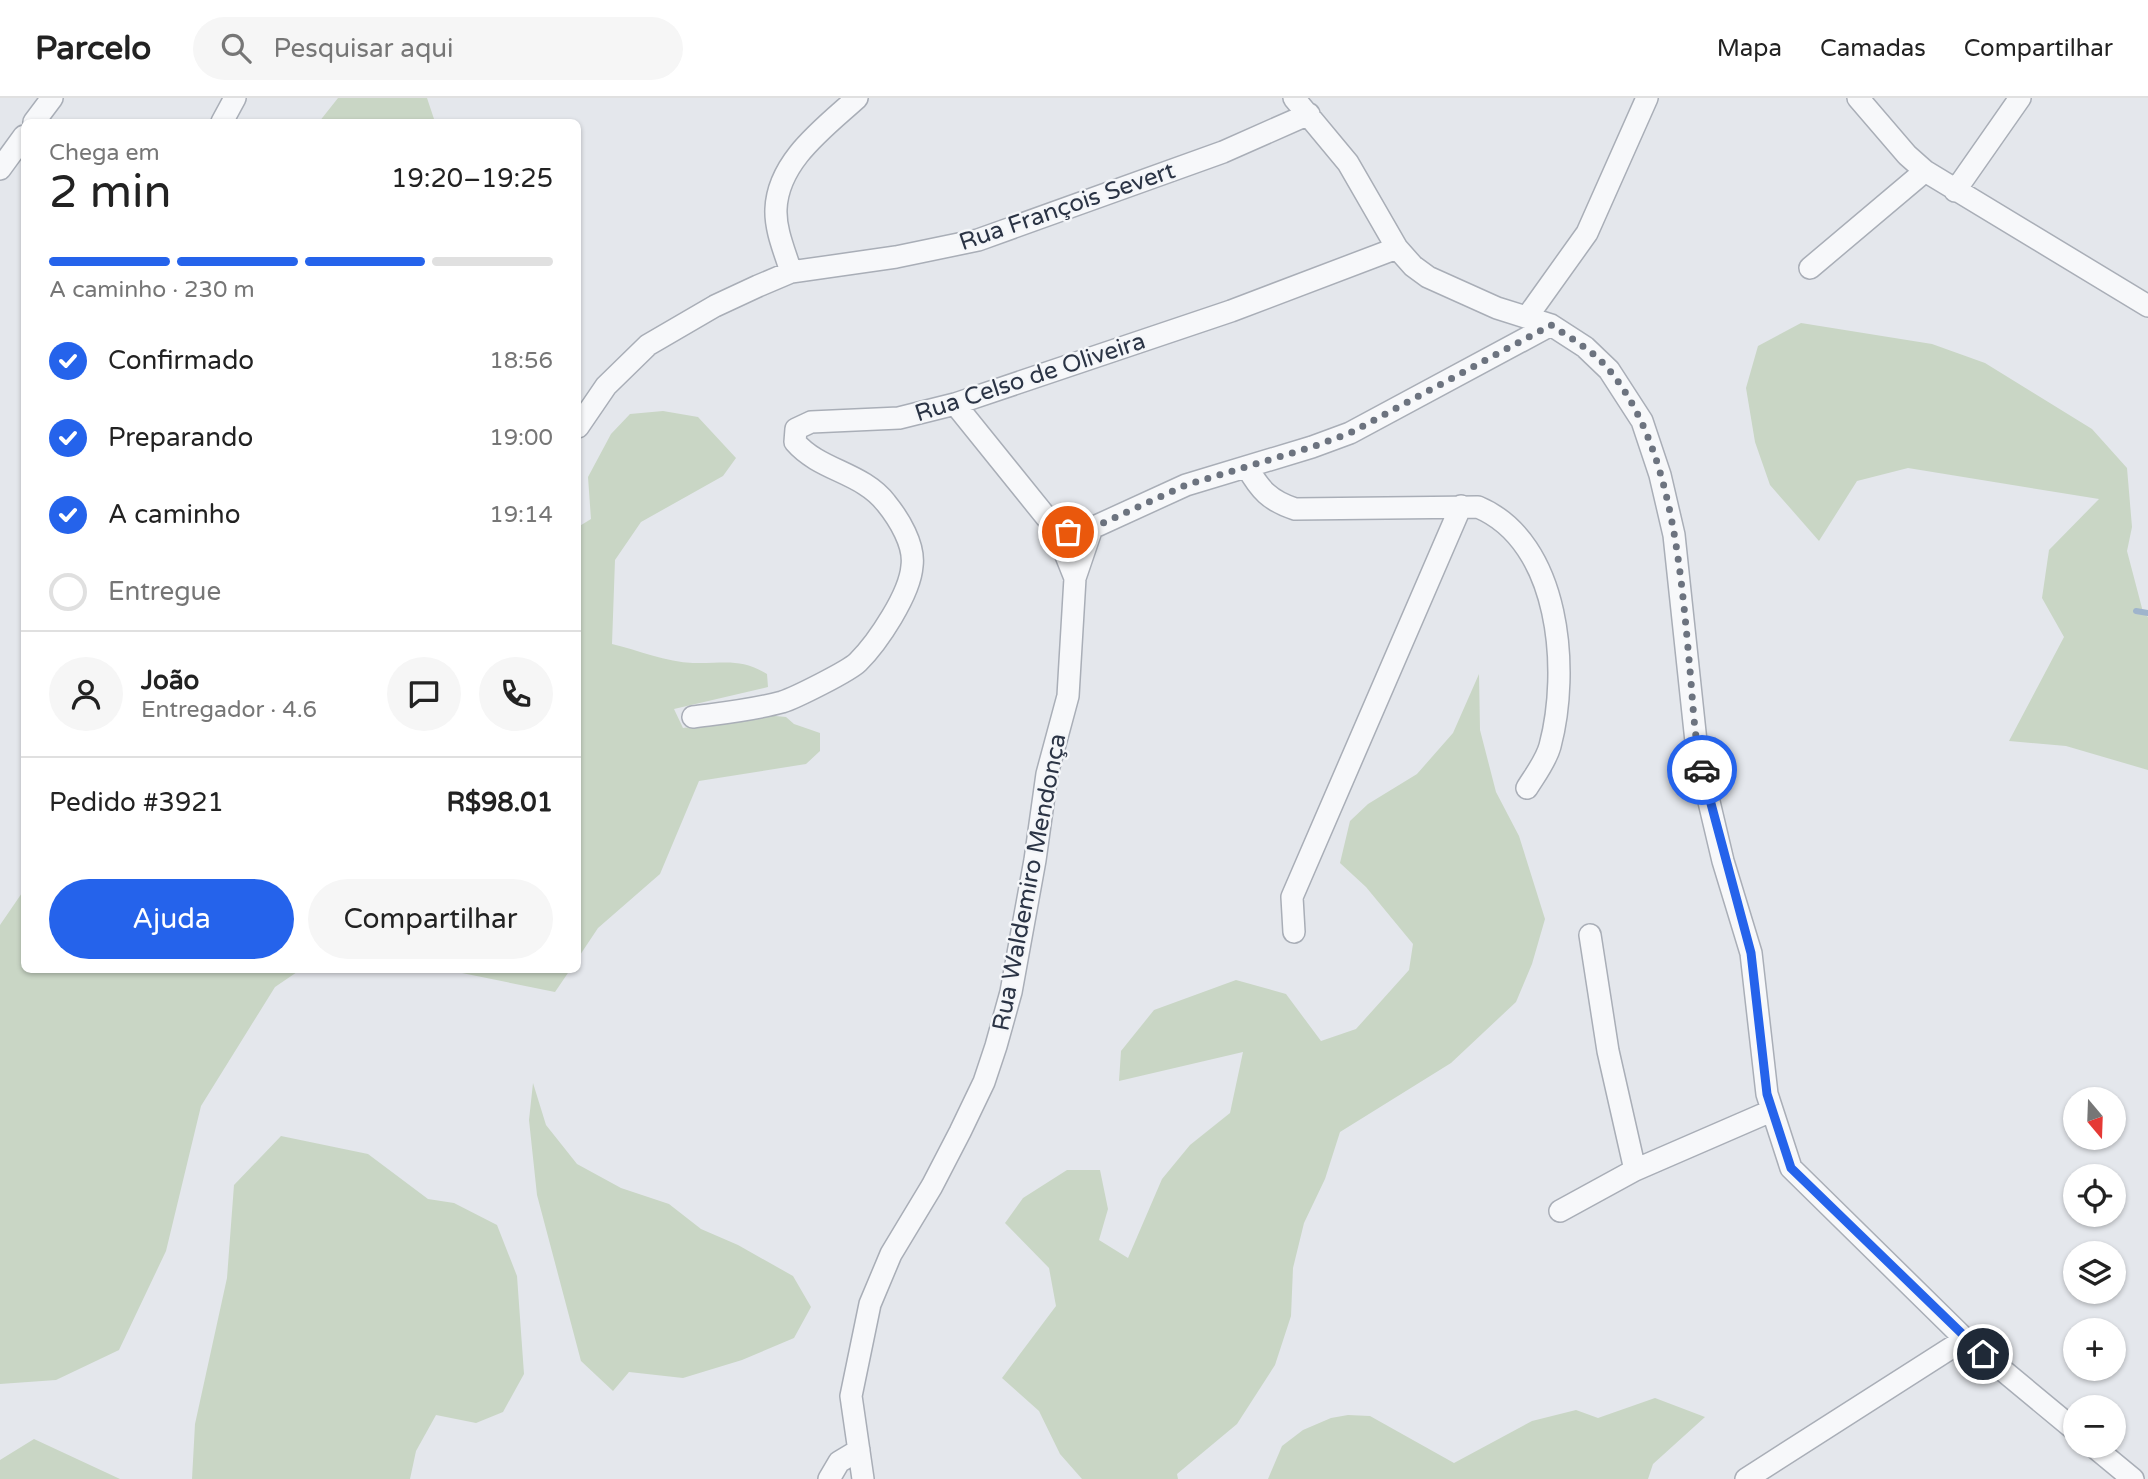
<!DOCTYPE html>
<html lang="pt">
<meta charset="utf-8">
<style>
:root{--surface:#fff;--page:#f6f6f6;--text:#222;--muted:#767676;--line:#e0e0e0;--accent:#2563eb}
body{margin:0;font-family:"Varela Round",sans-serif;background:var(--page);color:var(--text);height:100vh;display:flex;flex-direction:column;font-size:26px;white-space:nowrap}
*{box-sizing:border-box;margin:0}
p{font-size:23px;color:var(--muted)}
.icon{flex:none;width:38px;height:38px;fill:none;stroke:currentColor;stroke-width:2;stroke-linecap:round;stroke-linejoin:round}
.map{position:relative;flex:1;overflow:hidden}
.drawer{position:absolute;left:21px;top:21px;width:560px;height:854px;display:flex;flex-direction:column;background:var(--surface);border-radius:10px;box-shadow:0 2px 5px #0004}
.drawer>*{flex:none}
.needle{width:46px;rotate:161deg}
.fabs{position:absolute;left:2063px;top:989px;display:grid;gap:14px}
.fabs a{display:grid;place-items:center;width:63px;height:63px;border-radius:50%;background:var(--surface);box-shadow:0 2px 5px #0004;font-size:35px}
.pin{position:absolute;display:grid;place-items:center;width:60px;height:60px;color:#fff;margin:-30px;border:4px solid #fff;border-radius:50%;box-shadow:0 2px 7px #0007}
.courier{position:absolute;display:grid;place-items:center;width:70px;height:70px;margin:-35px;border:5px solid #2563eb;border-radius:50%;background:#fff;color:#222;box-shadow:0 2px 9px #0007}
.head em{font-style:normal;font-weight:600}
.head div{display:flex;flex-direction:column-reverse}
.head{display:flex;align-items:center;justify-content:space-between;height:119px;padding:0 28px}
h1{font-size:46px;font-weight:600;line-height:52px}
.bar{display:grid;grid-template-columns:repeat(4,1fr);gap:10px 7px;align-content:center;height:84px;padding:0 28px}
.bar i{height:9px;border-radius:5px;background:var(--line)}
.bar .on{background:var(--accent)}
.bar p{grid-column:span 4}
.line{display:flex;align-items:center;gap:18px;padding:0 28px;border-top:2px solid var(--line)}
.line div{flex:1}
.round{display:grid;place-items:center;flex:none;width:74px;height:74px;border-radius:37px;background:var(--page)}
ol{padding:0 28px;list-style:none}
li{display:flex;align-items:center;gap:21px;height:77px}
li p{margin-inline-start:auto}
li .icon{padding:7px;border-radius:50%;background:var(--accent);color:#fff;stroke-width:4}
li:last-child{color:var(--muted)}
li i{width:38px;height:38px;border:4px solid var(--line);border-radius:50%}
.action{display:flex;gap:14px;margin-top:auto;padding:14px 28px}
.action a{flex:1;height:80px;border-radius:42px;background:var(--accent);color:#fff;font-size:28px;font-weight:600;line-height:80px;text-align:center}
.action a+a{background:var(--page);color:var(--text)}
header{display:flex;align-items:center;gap:42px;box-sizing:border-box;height:98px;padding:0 35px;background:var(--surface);border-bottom:2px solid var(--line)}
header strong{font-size:33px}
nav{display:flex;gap:38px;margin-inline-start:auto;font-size:24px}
.search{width:490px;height:63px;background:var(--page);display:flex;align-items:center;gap:18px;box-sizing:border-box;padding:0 24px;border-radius:38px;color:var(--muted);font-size:26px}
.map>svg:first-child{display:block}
</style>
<header>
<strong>Parcelo</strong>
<div class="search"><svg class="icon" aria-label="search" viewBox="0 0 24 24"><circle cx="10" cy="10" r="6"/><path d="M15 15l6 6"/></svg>Pesquisar aqui</div>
<nav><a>Mapa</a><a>Camadas</a><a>Compartilhar</a></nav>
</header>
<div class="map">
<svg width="2148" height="1381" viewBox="0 0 2148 1381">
<rect width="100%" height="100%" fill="#e4e7ec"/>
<!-- green -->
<path fill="#c9d6c5" d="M338 0H427L435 24H319Z
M1801 225 1932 246 1985 265 2092 331 2127 370 2132 429 2127 453 2143 514 2148 519V672L2066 648 2009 643 2064 539 2042 500 2049 452 2099 401 1908 370 1857 383 1819 443 1770 387 1755 344 1746 290 1758 248Z
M663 313 698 319 736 360 723 378 641 424 615 462 612 546C637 552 667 564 693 565 723 566 739 559 767 576L768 589 674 611 683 630 765 617 786 619 794 626 820 635V653L806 666 699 683 660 776 598 830 578 860V429L591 421 588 379 611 336 630 316Z
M1479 576 1480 632 1496 694 1519 738 1545 821 1532 866 1516 904 1451 965 1340 1034 1325 1081 1304 1125 1293 1170 1291 1218 1275 1267 1237 1326 1177 1376 1178 1381H1082L1060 1356 1039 1313 1002 1280 1056 1208 1049 1170 1005 1125 1023 1100 1067 1072H1100L1108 1111 1099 1142 1128 1160 1162 1081 1190 1047 1230 1015 1243 954 1119 983 1121 953 1154 912 1236 882 1286 896 1321 943 1356 931 1409 872 1413 846 1366 789 1340 765 1350 723 1368 706 1417 676 1453 635Z
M24 792V872H300L275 889 201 1008 166 1153 119 1252 56 1282 0 1286V827Z
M461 872H570L555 894 462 875Z
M533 985 546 1027 577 1066 621 1090 669 1106 701 1131 738 1147 793 1178 811 1209 794 1240 742 1262 683 1280 629 1274 613 1293 581 1263 537 1097 529 1022Z
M281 1038 368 1056 428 1101 454 1105 497 1127 517 1178 524 1276 503 1314 476 1325 436 1317 416 1353 410 1381H192L195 1326 227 1180 234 1087Z
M1655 1300 1705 1319 1653 1366 1648 1381H1268L1282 1348 1303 1332 1331 1320 1348 1317 1370 1318 1454 1365 1532 1323 1576 1312 1598 1320Z
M34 1341 120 1381H0V1362Z"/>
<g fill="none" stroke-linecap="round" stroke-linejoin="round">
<!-- stream -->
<path stroke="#9fb4cc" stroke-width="6" d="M2136 513 2148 515"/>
<!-- minor casing -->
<g stroke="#a9aeb7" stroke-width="24">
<path id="minor" d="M1294 0 1348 65 1397 150 1413 168 1428 179 1497 210 1551 227 1585 249 1609 272 1642 323 1660 377 1674 437 1697 653 1723 763 1751 855 1767 996 1791 1070 1965 1241 2076 1333
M1858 0 1907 57 1925 73 2148 208
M34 24 52 0
M222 24 235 0
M0 71 24 38
M1955 93 2020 0
M1810 170 1925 73
M791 174C785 154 775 132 776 111 778 63 824 30 857 0
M1527 219 1587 135 1647 0
M578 329 606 288 648 247 715 208 758 188 791 174 896 159 978 142 1223 54 1309 16
M1247 369C1260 392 1270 403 1295 411L1478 409C1561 444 1570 573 1550 648 1546 663 1535 677 1527 690
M1075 480 1092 430 1186 387 1312 349 1350 335 1551 227
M693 619C723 615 753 612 782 604 795 600 849 573 858 564 878 544 910 496 912 468 915 447 899 421 886 405 862 374 820 373 795 344L796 331 811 324 899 320 955 306 1231 213 1397 150
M1294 834 1292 799 1461 408
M1590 837 1608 953 1635 1072
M1560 1113 1635 1072 1771 1013
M2093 1348 2133 1381
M829 1381 839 1364 859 1352
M863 1381 851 1298 870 1206 891 1156 932 1088 960 1034 984 984 996 948 1011 894 1035 762 1047 676 1068 598 1075 480 1055 430 955 306
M1746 1381 1965 1241"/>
</g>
<!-- minor -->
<use href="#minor" stroke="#f7f8fa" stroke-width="21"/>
</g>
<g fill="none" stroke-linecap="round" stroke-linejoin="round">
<!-- done -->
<path stroke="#6c737f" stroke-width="7" stroke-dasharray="0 12.6" d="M1068 434 1080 435 1092 430 1186 387 1312 349 1350 335 1551 227C1572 241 1594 253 1610 273 1673 350 1681 476 1690 572 1693 605 1694 639 1702 672"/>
<!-- route -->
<path stroke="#2563eb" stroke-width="9" d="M1702 672 1751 855 1767 996 1791 1070 1983 1256"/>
</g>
<g text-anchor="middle" stroke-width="5" stroke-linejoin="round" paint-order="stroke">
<!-- street labels -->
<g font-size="24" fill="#2b3445" stroke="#f4f6f9">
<text transform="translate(1067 108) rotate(-19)" y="8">Rua François Severt</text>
<text transform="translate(1030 279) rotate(-18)" y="8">Rua Celso de Oliveira</text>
<text transform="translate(1029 784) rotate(-79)" y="8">Rua Waldemiro Mendonça</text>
</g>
</g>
</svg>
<div class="fabs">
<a><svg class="needle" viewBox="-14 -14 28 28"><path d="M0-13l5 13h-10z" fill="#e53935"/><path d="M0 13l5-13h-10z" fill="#767676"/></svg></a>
<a><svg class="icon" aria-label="locate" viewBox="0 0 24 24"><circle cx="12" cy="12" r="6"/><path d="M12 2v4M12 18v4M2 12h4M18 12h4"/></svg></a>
<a><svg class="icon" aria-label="layers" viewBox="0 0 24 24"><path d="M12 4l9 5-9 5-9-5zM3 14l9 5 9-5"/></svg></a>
<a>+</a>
<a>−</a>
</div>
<div class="pin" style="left:1068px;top:434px;background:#ea580c"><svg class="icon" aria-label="bag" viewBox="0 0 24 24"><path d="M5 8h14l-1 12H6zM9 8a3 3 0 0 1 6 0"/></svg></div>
<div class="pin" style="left:1983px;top:1256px;background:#1f2937"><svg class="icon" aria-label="home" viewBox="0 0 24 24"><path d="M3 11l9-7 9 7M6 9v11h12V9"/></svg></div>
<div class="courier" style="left:1702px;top:672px"><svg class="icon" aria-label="car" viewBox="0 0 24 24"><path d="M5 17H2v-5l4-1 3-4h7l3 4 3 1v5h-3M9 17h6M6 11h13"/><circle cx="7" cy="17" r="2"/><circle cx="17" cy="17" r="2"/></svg></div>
<section class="drawer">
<div class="head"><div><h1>2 min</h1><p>Chega em</p></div><em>19:20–19:25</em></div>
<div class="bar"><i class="on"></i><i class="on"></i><i class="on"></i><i></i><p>A caminho · 230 m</p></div>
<ol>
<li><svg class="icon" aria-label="check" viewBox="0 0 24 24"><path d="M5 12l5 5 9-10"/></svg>Confirmado<p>18:56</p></li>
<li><svg class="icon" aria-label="check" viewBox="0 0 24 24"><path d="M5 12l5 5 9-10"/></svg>Preparando<p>19:00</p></li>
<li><svg class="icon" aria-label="check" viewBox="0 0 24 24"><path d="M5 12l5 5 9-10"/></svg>A caminho<p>19:14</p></li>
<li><i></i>Entregue</li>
</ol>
<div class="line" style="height:126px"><a class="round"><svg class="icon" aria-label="person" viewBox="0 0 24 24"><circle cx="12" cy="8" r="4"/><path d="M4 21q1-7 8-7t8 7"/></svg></a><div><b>João</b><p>Entregador · 4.6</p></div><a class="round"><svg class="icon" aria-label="chat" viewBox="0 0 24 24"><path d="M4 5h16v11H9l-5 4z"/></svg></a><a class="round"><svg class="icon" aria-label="phone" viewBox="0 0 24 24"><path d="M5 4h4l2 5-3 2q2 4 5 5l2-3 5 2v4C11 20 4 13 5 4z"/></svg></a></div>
<div class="line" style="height:91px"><div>Pedido #3921</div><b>R$98.01</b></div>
<div class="action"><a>Ajuda</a><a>Compartilhar</a></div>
</section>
</div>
